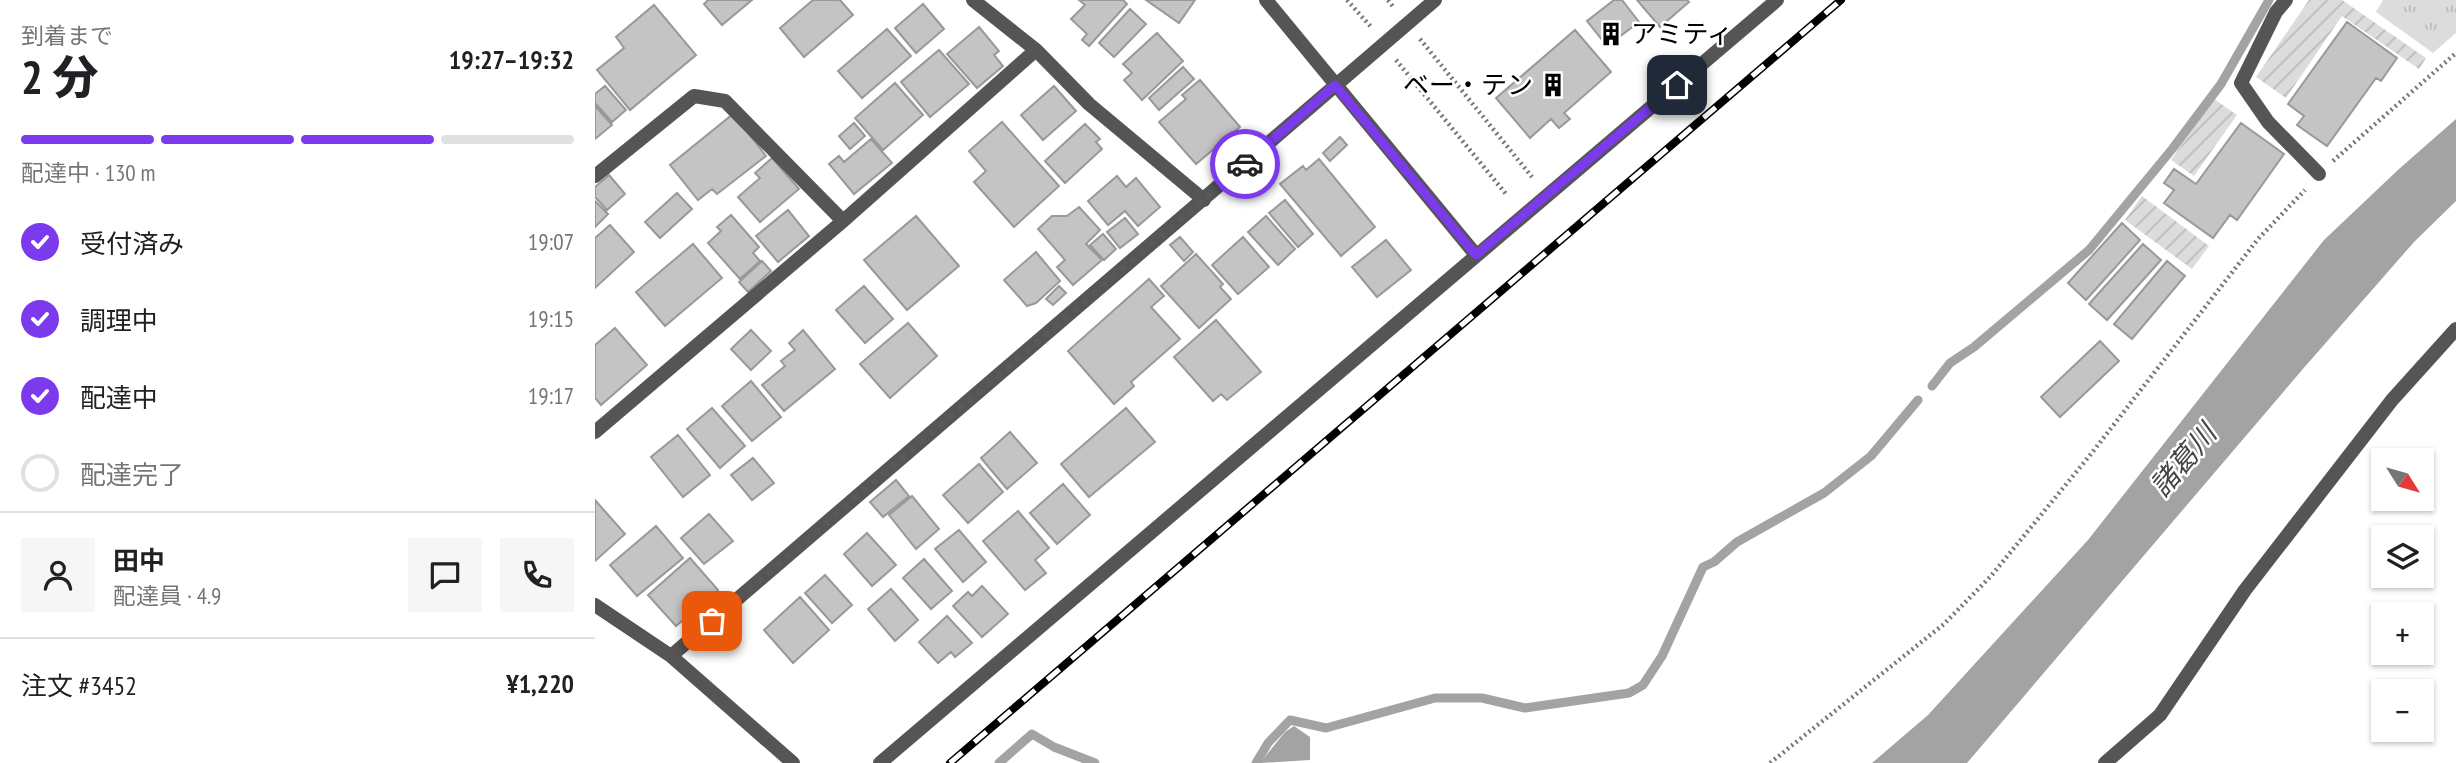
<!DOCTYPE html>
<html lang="ja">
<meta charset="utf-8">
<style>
:root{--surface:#fff;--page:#f6f6f6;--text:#202124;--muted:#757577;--line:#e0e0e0;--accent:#7c3aed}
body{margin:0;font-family:"PT Sans Narrow","Noto Sans JP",sans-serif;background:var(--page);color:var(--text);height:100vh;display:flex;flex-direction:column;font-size:26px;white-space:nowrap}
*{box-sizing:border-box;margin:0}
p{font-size:23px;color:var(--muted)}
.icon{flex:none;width:38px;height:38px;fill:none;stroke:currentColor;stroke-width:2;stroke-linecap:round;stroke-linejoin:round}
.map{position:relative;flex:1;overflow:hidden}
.side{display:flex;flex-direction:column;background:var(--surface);width:595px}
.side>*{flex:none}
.needle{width:46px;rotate:127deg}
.tools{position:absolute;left:1776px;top:448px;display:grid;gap:14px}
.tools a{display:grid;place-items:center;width:63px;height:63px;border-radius:0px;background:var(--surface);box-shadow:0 2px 5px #0004;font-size:35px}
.pin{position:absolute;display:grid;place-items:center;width:60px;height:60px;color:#fff;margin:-30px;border-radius:14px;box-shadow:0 4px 10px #0006}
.courier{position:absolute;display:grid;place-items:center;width:70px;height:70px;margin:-35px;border:5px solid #7c3aed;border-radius:50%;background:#fff;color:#222;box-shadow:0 2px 9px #0007}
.headline em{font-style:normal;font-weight:800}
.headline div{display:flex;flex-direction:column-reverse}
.headline{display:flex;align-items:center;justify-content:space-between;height:119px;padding:0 21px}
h1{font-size:46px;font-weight:800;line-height:52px}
.bar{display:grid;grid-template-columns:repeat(4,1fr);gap:10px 7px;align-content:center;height:84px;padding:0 21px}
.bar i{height:9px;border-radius:5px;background:var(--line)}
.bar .active{background:var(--accent)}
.bar p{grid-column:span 4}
.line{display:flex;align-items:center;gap:18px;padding:0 21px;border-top:2px solid var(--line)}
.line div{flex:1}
.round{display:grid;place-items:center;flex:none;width:74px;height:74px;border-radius:0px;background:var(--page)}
ol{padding:0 21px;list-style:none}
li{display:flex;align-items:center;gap:21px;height:77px}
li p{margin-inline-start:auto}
li .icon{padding:7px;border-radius:50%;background:var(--accent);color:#fff;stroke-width:4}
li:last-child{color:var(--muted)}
li i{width:38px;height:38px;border:4px solid var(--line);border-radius:50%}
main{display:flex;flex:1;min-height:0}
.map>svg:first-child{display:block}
</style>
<main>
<section class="side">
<div class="headline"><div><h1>2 分</h1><p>到着まで</p></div><em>19:27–19:32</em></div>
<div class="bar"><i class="active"></i><i class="active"></i><i class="active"></i><i></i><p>配達中 · 130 m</p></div>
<ol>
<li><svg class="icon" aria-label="check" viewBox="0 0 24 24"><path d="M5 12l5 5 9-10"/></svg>受付済み<p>19:07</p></li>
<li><svg class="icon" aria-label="check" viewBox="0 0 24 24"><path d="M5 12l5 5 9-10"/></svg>調理中<p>19:15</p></li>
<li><svg class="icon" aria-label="check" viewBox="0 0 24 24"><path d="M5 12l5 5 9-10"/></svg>配達中<p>19:17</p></li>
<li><i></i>配達完了</li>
</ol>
<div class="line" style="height:126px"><a class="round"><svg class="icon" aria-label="person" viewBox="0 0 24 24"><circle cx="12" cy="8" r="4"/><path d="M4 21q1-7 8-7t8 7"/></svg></a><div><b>田中</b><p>配達員 · 4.9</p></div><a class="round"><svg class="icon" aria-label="chat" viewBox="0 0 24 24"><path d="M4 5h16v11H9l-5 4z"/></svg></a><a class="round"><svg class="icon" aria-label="phone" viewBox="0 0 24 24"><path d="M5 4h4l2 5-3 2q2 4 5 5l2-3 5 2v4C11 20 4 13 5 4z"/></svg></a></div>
<div class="line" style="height:91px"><div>注文 #3452</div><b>¥1,220</b></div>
</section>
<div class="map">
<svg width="1861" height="763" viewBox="0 0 1861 763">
<defs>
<pattern id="grass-tufts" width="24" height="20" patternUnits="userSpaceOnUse" patternTransform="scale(1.75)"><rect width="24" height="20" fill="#dcdcdc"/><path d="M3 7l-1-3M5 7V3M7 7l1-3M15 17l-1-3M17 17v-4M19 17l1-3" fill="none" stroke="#bbb"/></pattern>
<pattern id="garden-furrows" width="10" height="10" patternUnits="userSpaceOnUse" patternTransform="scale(1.75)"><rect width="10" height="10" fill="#dcdcdc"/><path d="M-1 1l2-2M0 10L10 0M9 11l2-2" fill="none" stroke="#bbb"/></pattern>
</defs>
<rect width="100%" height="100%" fill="#fff"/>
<!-- grass -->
<path fill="url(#grass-tufts)" d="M1788 0H1861V33L1838 53 1781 12Z"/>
<!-- garden -->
<path fill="url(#garden-furrows)" d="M1714 0H1747L1831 58 1824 69 1747 16 1691 98 1661 77Z
M1619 99 1642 115 1599 176 1576 160Z
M1547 196 1614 246 1597 269 1530 220Z"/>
<!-- water -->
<path fill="#a3a3a3" d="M1861 119V201L1819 242 1707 370 1372 763H1277L1333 715 1493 540 1729 240 1804 169Z
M699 726 715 737V760L665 763 690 732Z"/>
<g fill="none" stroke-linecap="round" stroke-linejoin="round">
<!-- stream -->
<path stroke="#a3a3a3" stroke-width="9" d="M1337 386 1355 363 1379 347 1494 250 1578 148 1626 84 1674 0
M404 763 437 734 459 747 500 763
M661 763 673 743 695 720 731 728 840 698H887L930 708 1034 693 1048 685 1067 656 1108 567 1119 562 1142 542 1229 493 1276 456 1323 400"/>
</g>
<!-- building -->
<path fill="#c4c4c4" stroke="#999" stroke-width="2" d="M113 0H157L127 25 109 4Z
M218 0H245L258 15 209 57 185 28Z
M484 0H528L532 4 494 46 487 40 492 34 476 19 490 5Z
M551 0H600L584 23Z
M1019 0H1027L1044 22 1012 46 992 21Z
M1042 0H1092L1094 2 1065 27Z
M328 4 349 29 321 53 300 28Z
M59 5 101 55 35 110 2 70 29 48 21 37Z
M535 9 551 24 519 57 504 43Z
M1752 22 1802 58 1786 81 1781 78 1732 146 1702 125 1709 116 1693 104Z
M384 27 404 51 399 55 408 66 382 88 352 54Z
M292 29 316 56 267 98 243 71Z
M980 30 1016 72 969 113 975 119 964 128 956 119 935 138 901 98Z
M562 33 588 61 547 100 529 80 537 73 528 64Z
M344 50 374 84 335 117 306 82Z
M588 67 599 79 564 110 554 98Z
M605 80 645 127 601 164 564 122 591 99 587 95Z
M300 83 328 115 288 150 260 118Z
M10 86 31 110 17 122 0 103V94Z
M459 86 481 111 448 140 426 115Z
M0 106 17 125 0 139Z
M138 114 171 156 122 194 117 189 103 200 75 165Z
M407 122 464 186 419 227 379 182 391 171 374 151Z
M259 123 270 136 255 149 244 136Z
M1646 123 1689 154 1642 220 1635 215 1618 238 1569 203 1579 190 1569 183 1579 169 1601 184Z
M490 124 505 139 501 142 507 149 470 183 450 161Z
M745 137 752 145 735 161 728 153Z
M276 139 297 163 259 194 234 164 244 156 249 162Z
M177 158 204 189 165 222 143 197 165 178 160 173Z
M724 159 780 227 746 256 685 184 708 166 711 170Z
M14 175 30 194 12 210 0 197V187Z
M522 176 531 187 541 178 565 207 543 226 530 211 513 225 493 201Z
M82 193 97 209 65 238 50 222Z
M690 200 718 234 703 247 674 213Z
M0 201 13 214 0 227Z
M484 207 505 230 491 244 507 260 478 285 462 267 470 260 443 229 457 216H472Z
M193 210 214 236 183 262 161 236Z
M136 215 164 247 158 253 165 261 145 279 113 243 126 231 122 227Z
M321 216 364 266 312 310 269 260Z
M671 216 700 249 683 265 653 232Z
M530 218 543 234 525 248 512 232Z
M1527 223 1545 240 1491 300 1473 283Z
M15 225 39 252 0 288V238Z
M508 234 521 249 509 260 495 245Z
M585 237 598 252 589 261 575 245Z
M648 237 674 267 643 294 617 265Z
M791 240 816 270 782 297 757 267Z
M98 244 127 278 70 326 41 292Z
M1548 244 1566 260 1512 320 1494 304Z
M441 252 465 281 441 303 432 306 409 280Z
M601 254 628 284 625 287 636 299 604 328 566 286Z
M167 261 176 271 153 292 144 282Z
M1572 261 1590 276 1537 339 1519 324Z
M554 279 569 296 556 307 585 339 536 382 539 386 519 404 473 351Z
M269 286 298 319 270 343 241 310Z
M464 286 471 293 458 305 451 299Z
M621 320 666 372 632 400 626 394 618 401 579 357Z
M313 323 342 356 295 398 265 364Z
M20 328 52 365 6 405 0 398V345Z
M156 330 176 351 156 370 136 349Z
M208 330 240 369 189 411 167 385 190 366 186 361 200 350 194 343Z
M1505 341 1524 361 1465 417 1446 397Z
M156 381 186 417 157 441 127 406Z
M117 408 150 446 125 468 92 429Z
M531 408 560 442 494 497 466 464Z
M415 432 442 463 412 489 386 458Z
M83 435 115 475 88 497 56 457Z
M158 458 179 483 157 500 136 475Z
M384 464 408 492 373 523 348 495Z
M301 480 314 496 288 517 275 502Z
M468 484 495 515 462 544 435 513Z
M317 496 344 529 321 549 294 515Z
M0 500 30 534 0 561Z
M423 511 454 548 440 560 451 573 430 590 388 541Z
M114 514 138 541 109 564 86 538Z
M61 526 88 558 42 596 15 565Z
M364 530 391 562 368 582 340 549Z
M272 533 301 565 277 586 249 554Z
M95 558 123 590 81 626 53 595Z
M329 559 357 591 336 609 308 578Z
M230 575 257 605 237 623 210 593Z
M387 586 413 614 387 637 358 606 373 592 377 596Z
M296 589 323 620 300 641 273 609Z
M205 597 234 630 198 663 169 630Z
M352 616 377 643 360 657 356 652 343 663 324 642Z"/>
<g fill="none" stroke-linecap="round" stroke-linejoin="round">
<!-- path -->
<path stroke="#777" stroke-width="4.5" stroke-dasharray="2 3.5" stroke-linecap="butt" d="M752 0 777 28
M793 0 799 8
M825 39 937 177
M801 60 911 194
M1738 161 1861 53
M1175 763 1349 624 1396 576 1496 454 1663 239 1710 190"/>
<!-- service -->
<path stroke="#555" stroke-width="14" d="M1691 0 1681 12 1646 83 1673 122 1724 174"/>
<!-- minor -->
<path stroke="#555" stroke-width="14" d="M378 0 441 50 494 104 609 200
M671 0 881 255
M0 176 99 96 130 101 248 221
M0 432 248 221 441 50
M0 605 76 656 198 763
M76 656 840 0
M285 763 1182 0
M1510 763 1565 715 1650 590 1797 400 1861 329"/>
<!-- rail casing -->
<g stroke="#000" stroke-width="8">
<path id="rail" d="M355 763 1246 0"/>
</g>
<!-- rail -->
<use href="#rail" stroke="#fff" stroke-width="5" stroke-dasharray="16" stroke-linecap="butt"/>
</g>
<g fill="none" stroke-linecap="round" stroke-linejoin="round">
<!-- done -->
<path stroke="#595959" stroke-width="7" stroke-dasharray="0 12.6" d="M117 621 650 164"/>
<!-- route -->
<path stroke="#7c3aed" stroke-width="9" d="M650 164 740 85 881 255 1082 85"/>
</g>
<!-- icons -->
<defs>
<g id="building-bare" transform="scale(1.89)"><path d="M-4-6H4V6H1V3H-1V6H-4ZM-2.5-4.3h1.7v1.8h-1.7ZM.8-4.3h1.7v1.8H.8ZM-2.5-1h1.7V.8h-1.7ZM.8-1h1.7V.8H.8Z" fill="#000" stroke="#fff" stroke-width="2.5" paint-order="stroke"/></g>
</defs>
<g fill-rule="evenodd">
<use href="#building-bare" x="1016" y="34"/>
<use href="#building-bare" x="958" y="85"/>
</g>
<g text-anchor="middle" stroke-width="5" stroke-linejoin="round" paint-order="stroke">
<!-- poi labels -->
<g font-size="26" fill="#000" stroke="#fff" text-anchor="start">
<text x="1036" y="43">アミティ</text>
<text x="938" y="94" text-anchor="end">ベー・テン</text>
</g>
<!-- water labels -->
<g font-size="28" font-style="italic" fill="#444" stroke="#fff">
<text transform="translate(1588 460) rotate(-50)" y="10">諸葛川</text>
</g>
</g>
</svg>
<div class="tools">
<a><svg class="needle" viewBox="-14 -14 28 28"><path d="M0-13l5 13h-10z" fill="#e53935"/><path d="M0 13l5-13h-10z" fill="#757577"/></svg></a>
<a><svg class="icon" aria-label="layers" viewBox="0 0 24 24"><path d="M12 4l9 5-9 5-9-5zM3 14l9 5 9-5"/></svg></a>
<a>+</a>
<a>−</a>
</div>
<div class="pin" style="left:117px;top:621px;background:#ea580c"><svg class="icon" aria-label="bag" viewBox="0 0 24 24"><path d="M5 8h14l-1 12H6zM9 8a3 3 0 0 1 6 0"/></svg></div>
<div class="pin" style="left:1082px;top:85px;background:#1f2937"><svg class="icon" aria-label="home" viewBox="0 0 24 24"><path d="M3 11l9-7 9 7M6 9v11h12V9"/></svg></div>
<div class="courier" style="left:650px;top:164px"><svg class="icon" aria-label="car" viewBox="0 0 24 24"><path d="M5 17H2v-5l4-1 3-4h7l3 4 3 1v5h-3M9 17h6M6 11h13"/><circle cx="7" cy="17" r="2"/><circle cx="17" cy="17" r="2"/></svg></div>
</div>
</main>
